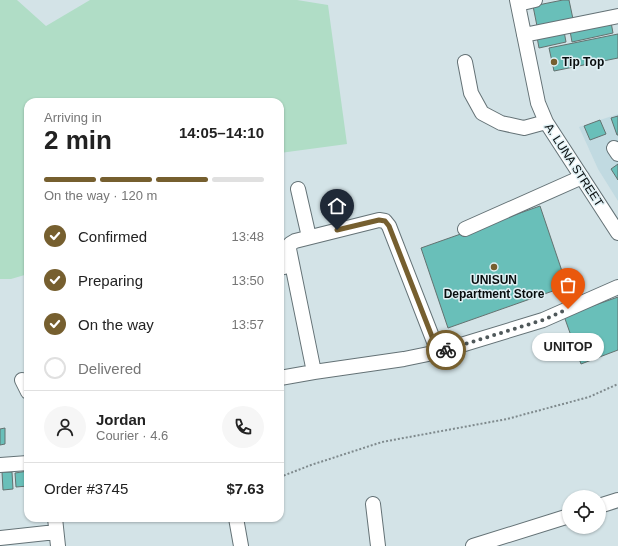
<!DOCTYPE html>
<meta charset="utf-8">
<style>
:root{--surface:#fff;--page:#f6f6f6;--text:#222;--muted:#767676;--line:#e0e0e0;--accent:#765f2f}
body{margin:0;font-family:Arial,sans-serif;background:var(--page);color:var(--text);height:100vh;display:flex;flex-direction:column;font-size:15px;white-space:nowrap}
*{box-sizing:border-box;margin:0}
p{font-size:13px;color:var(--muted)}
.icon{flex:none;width:22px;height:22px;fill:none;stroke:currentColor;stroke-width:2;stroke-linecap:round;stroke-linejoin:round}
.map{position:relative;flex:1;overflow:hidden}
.side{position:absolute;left:24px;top:98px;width:260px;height:424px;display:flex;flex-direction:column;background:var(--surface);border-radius:12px;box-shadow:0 1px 3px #0004}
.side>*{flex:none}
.controls{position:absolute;left:562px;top:490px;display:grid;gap:8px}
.controls a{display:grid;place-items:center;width:44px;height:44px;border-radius:50%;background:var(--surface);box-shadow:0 1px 3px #0004;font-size:20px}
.pin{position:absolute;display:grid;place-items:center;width:34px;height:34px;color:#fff;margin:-41px -17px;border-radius:50% 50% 50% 0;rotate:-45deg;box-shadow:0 0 4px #0007}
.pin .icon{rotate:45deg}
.courier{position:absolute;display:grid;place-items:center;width:40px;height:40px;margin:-20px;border:3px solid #765f2f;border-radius:50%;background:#fff;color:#222;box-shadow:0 1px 5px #0007}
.bubble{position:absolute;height:28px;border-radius:14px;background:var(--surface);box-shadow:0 1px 3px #0004;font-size:13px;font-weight:600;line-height:28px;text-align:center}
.overview em{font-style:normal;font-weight:600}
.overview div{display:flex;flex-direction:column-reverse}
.overview{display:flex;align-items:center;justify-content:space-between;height:68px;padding:0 20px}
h1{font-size:26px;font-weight:600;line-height:30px}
.bar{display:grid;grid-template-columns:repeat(4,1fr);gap:6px 4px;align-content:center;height:48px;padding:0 20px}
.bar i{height:5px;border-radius:3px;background:var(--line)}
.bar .selected{background:var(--accent)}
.bar p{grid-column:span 4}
.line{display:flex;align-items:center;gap:10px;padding:0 20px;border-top:1px solid var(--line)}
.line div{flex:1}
.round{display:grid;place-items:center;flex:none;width:42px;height:42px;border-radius:21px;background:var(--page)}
ol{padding:0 20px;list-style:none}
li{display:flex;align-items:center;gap:12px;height:44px}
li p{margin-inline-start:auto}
li .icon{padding:4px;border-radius:50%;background:var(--accent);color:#fff;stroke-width:4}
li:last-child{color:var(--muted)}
li i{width:22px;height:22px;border:2px solid var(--line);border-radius:50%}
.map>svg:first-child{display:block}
</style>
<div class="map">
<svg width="618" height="546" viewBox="0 0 618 546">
<rect width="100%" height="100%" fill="#d3e3e7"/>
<!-- built -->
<path fill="#c1dae1" d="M618 114V201L598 169 579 127Z"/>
<!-- green -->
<path fill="#b0ddc6" d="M0 0H17L46 26 90 0H297L328 5 347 144 280 153V102H28V274L11 279H0Z"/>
<!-- building -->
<path fill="#69bfb9" stroke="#637270" d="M563 0H569L573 19 537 26 533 6Z
M611 22 613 33 572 42 570 31Z
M564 31 566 42 539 48 537 37Z
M618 34V58L554 71 549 48Z
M618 116V135H617L611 118Z
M600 120 606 134 590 140 584 126Z
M618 164V180L611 169Z
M540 206 567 286 448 328 421 248Z
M618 297V350L581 364 564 316Z
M5 428V444L0 445V429Z
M28 471V486L16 487 15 473Z
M2 472H12L13 489 3 490Z"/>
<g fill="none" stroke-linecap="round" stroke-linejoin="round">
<!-- minor casing -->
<g stroke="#647276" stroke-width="16">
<path id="minor" d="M517 0 538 103 546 122 618 233
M518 4 535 0
M524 35 618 16
M465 62 471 93 482 113 501 123 524 128 546 122
M614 148 618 154
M298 189 309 237
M465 229 582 177
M280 268 292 265
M314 372 289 249 290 244 295 241 379 220 385 221 389 226 438 352
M280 378 314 372 404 359 438 352 543 320 618 287
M22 380 28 392
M0 465 28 463
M373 504 378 546
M599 506 618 500
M55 518 58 546
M236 518 241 546
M0 538 56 532
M473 546 569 516"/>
</g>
<!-- path -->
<path stroke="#7f8a8d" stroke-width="2" stroke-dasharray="2 2" stroke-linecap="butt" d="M280 477 311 465 382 442 507 419 589 397 618 384"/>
<!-- minor -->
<use href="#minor" stroke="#fff" stroke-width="14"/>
</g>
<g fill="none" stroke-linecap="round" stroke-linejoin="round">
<!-- done -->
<path stroke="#4f585a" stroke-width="4" stroke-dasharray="0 7.2" d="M446 350 543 320 568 309"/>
<!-- route -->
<path stroke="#765f2f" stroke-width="5" d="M337 230 379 220 385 221 389 226 438 352 446 350"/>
</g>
<!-- markers -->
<g fill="#765f2f" stroke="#e0f0f4" stroke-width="1.5">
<circle cx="554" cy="62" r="4"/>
<circle cx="494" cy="267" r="4"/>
</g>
<g text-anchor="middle" stroke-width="3" stroke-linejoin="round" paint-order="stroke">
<!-- poi labels -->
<g font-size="12" font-weight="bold" fill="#080d0e" stroke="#e0f0f4" text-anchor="start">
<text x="562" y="66">Tip Top</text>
<text x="494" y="284" text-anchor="middle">UNISUN<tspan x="494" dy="14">Department Store</tspan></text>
</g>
<!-- street labels -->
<g font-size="12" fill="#080d0e" stroke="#e0f0f4">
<text transform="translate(574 165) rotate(57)" y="4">A. LUNA STREET</text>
</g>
</g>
</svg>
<div class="controls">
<a><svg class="icon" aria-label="locate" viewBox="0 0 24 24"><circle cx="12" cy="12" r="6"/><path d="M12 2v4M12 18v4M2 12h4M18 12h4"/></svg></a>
</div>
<div class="pin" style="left:568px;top:309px;background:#ea580c"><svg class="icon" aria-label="bag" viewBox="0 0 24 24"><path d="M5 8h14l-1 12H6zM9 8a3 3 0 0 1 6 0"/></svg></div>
<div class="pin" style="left:337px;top:230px;background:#1f2937"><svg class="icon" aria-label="home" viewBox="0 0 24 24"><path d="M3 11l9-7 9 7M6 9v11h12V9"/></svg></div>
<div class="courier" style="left:446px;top:350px"><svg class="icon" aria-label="bike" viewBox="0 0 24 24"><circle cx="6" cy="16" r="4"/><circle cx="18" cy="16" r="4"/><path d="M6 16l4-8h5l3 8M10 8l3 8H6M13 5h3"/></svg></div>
<div class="bubble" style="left:532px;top:333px;width:72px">UNITOP</div>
<section class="side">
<div class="overview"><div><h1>2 min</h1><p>Arriving in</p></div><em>14:05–14:10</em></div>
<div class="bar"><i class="selected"></i><i class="selected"></i><i class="selected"></i><i></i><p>On the way · 120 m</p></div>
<ol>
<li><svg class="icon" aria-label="check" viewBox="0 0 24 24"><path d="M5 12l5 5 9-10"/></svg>Confirmed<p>13:48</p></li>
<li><svg class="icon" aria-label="check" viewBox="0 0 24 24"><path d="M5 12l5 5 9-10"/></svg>Preparing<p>13:50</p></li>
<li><svg class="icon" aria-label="check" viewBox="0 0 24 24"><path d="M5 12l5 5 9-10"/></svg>On the way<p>13:57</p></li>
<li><i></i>Delivered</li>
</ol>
<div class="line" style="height:72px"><a class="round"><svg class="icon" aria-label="person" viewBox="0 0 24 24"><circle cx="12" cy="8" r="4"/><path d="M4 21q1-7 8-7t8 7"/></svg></a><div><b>Jordan</b><p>Courier · 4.6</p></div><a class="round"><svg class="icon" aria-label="phone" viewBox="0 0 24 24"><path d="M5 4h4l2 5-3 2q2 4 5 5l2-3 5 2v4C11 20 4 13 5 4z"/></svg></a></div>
<div class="line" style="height:52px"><div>Order #3745</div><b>$7.63</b></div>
</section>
</div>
